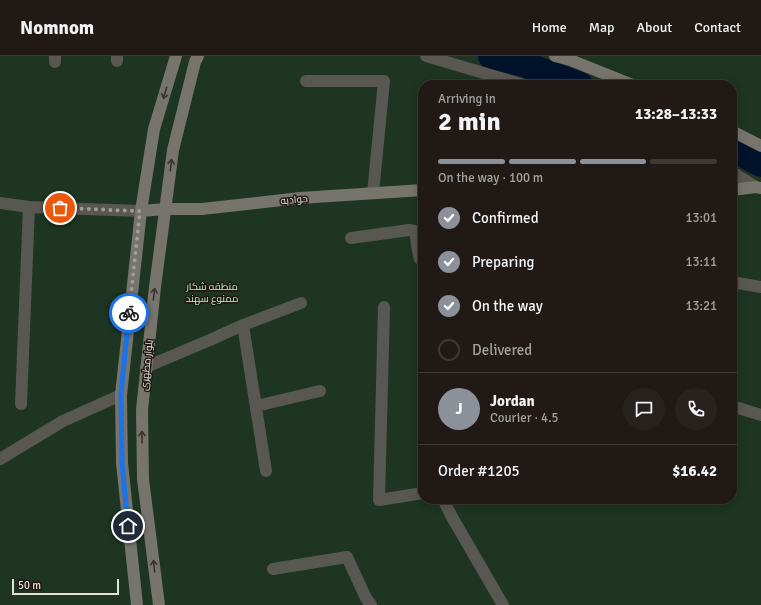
<!DOCTYPE html>
<meta charset="utf-8">
<style>
:root{--surface:#201915;--page:#28221e;--text:#f1f3f6;--muted:#a2a0a0;--line:#3d3834;--accent:#8c9099}
body{margin:0;font-family:Signika,Cairo,sans-serif;background:var(--page);color:var(--text);height:100vh;display:flex;flex-direction:column;font-size:15px;white-space:nowrap}
*{box-sizing:border-box;margin:0}
p{font-size:13px;color:var(--muted)}
.icon{flex:none;width:22px;height:22px;fill:none;stroke:currentColor;stroke-width:2;stroke-linecap:round;stroke-linejoin:round}
.map{position:relative;flex:1;overflow:hidden}
.details{position:absolute;left:418px;top:24px;width:319px;height:424px;display:flex;flex-direction:column;background:var(--surface);border-radius:16px;box-shadow:0 2px 10px #0003,0 0 0 1px var(--line)}
.details>*{flex:none}
.scale{position:absolute;left:12px;bottom:10px;width:107px;box-sizing:border-box;padding-left:4px;border:2px solid #e5dfdb;border-top:0;font-size:11px;line-height:14px;white-space:nowrap;color:#e5dfdb;-webkit-text-stroke:3px #201813;paint-order:stroke}
.pin{position:absolute;display:grid;place-items:center;width:34px;height:34px;color:#fff;margin:-17px;border:2px solid #fff;border-radius:50%;box-shadow:0 1px 4px #0007}
.courier{position:absolute;display:grid;place-items:center;width:40px;height:40px;margin:-20px;border:3px solid #1a73e8;border-radius:50%;background:#fff;color:#222;box-shadow:0 1px 5px #0007}
.headline em{font-style:normal;font-weight:700}
.headline div{display:flex;flex-direction:column-reverse}
.headline{display:flex;align-items:center;justify-content:space-between;height:68px;padding:0 20px}
h1{font-size:26px;font-weight:700;line-height:30px}
.bar{display:grid;grid-template-columns:repeat(4,1fr);gap:6px 4px;align-content:center;height:48px;padding:0 20px}
.bar i{height:5px;border-radius:3px;background:var(--line)}
.bar .current{background:var(--accent)}
.bar p{grid-column:span 4}
.line{display:flex;align-items:center;gap:10px;padding:0 20px;border-top:1px solid var(--line)}
.line div{flex:1}
.round{display:grid;place-items:center;flex:none;width:42px;height:42px;border-radius:21px;background:var(--page)}
ol{padding:0 20px;list-style:none}
li{display:flex;align-items:center;gap:12px;height:44px}
li p{margin-inline-start:auto}
li .icon{padding:4px;border-radius:50%;background:var(--accent);color:#fff;stroke-width:4}
li:last-child{color:var(--muted)}
li i{width:22px;height:22px;border:2px solid var(--line);border-radius:50%}
header{display:flex;align-items:center;gap:24px;box-sizing:border-box;height:56px;padding:0 20px;background:var(--surface);border-bottom:1px solid var(--line)}
header strong{font-size:19px}
nav{display:flex;gap:22px;margin-inline-start:auto;font-size:14px}
.map>svg:first-child{display:block}
</style>
<header>
<strong>Nomnom</strong>
<nav><a>Home</a><a>Map</a><a>About</a><a>Contact</a></nav>
</header>
<div class="map">
<svg width="761" height="549" viewBox="0 0 761 549">
<rect width="100%" height="100%" fill="#2a211c"/>
<!-- green -->
<path fill="#1d3522" fill-rule="evenodd" d="M0 0H761V549H0ZM423 29H732V443H423Z"/>
<g fill="none" stroke-linecap="round" stroke-linejoin="round">
<!-- river -->
<path stroke="#00132b" stroke-width="26" d="M491 0 524 8 580 29
M732 93 761 108"/>
<!-- street -->
<path stroke="#595752" stroke-width="12" d="M426 0 524 29
M117 5V0
M55 6V0
M306 25H384L373 137
M732 116 756 131
M0 147 29 151 141 155
M351 182 409 174 415 175C417 185 417 195 420 203L423 204
M732 226 761 231
M384 251 379 444 423 437
M243 269 266 415
M146 311 210 284 243 269 301 247
M21 348 29 151
M256 350 320 335
M732 350 761 359
M0 403 63 365 121 339
M443 443 452 461 503 549
M273 513 347 501 366 542 371 549"/>
<!-- secondary -->
<path stroke="#77736d" stroke-width="12" d="M555 0 570 4 633 29
M732 75 761 90
M732 134 756 131 761 132
M141 155 165 153H202L300 142 423 134
M137 549 122 407 121 339 141 155 154 73 176 0
M159 549 143 423 142 354 155 231 173 94 195 6 198 0"/>
</g>
<!-- one-way arrows -->
<defs><path id="oneway-shaft" d="M-6 0H5M1.5-3L5.5 0L1.5 3" fill="none" stroke-width="1.6" stroke-linecap="round" stroke-linejoin="round"/></defs>
<g stroke="#3a332e">
<use href="#oneway-shaft" transform="translate(165 37) rotate(106)"/>
<use href="#oneway-shaft" transform="translate(171 109) rotate(-83)"/>
<use href="#oneway-shaft" transform="translate(154 238) rotate(-84)"/>
<use href="#oneway-shaft" transform="translate(142 381) rotate(-91)"/>
<use href="#oneway-shaft" transform="translate(154 510) rotate(-97)"/>
</g>
<g fill="none" stroke-linecap="round" stroke-linejoin="round">
<!-- done -->
<path stroke="#a49c98" stroke-width="4" stroke-dasharray="0 7.2" d="M60 152 140 155 129 257"/>
<!-- route -->
<path stroke="#1a73e8" stroke-width="5" d="M128 470 122 407 121 338 129 257"/>
</g>
<g text-anchor="middle" stroke-width="3" stroke-linejoin="round" paint-order="stroke">
<!-- street labels -->
<g font-size="10" fill="#e5dfdb" stroke="#201813">
<text transform="translate(294 143) rotate(-5)" y="4">جوادیه</text>
<text transform="translate(146 309) rotate(-84)" y="4">بلوار مطهری</text>
</g>
<!-- park labels -->
<g font-size="10" fill="#b1f6bd" stroke="#201813">
<text x="212" y="234">منطقه شکار<tspan x="212" dy="12">ممنوع سهند</tspan></text>
</g>
</g>
</svg>
<div class="scale">50 m</div>
<div class="pin" style="left:60px;top:152px;background:#ea580c"><svg class="icon" aria-label="bag" viewBox="0 0 24 24"><path d="M5 8h14l-1 12H6zM9 8a3 3 0 0 1 6 0"/></svg></div>
<div class="pin" style="left:128px;top:470px;background:#1f2937"><svg class="icon" aria-label="home" viewBox="0 0 24 24"><path d="M3 11l9-7 9 7M6 9v11h12V9"/></svg></div>
<div class="courier" style="left:129px;top:257px"><svg class="icon" aria-label="bike" viewBox="0 0 24 24"><circle cx="6" cy="16" r="4"/><circle cx="18" cy="16" r="4"/><path d="M6 16l4-8h5l3 8M10 8l3 8H6M13 5h3"/></svg></div>
<section class="details">
<div class="headline"><div><h1>2 min</h1><p>Arriving in</p></div><em>13:28–13:33</em></div>
<div class="bar"><i class="current"></i><i class="current"></i><i class="current"></i><i></i><p>On the way · 100 m</p></div>
<ol>
<li><svg class="icon" aria-label="check" viewBox="0 0 24 24"><path d="M5 12l5 5 9-10"/></svg>Confirmed<p>13:01</p></li>
<li><svg class="icon" aria-label="check" viewBox="0 0 24 24"><path d="M5 12l5 5 9-10"/></svg>Preparing<p>13:11</p></li>
<li><svg class="icon" aria-label="check" viewBox="0 0 24 24"><path d="M5 12l5 5 9-10"/></svg>On the way<p>13:21</p></li>
<li><i></i>Delivered</li>
</ol>
<div class="line" style="height:72px"><b class="round" style="background:var(--accent);color:#fff">J</b><div><b>Jordan</b><p>Courier · 4.5</p></div><a class="round"><svg class="icon" aria-label="chat" viewBox="0 0 24 24"><path d="M4 5h16v11H9l-5 4z"/></svg></a><a class="round"><svg class="icon" aria-label="phone" viewBox="0 0 24 24"><path d="M5 4h4l2 5-3 2q2 4 5 5l2-3 5 2v4C11 20 4 13 5 4z"/></svg></a></div>
<div class="line" style="height:52px"><div>Order #1205</div><b>$16.42</b></div>
</section>
</div>
